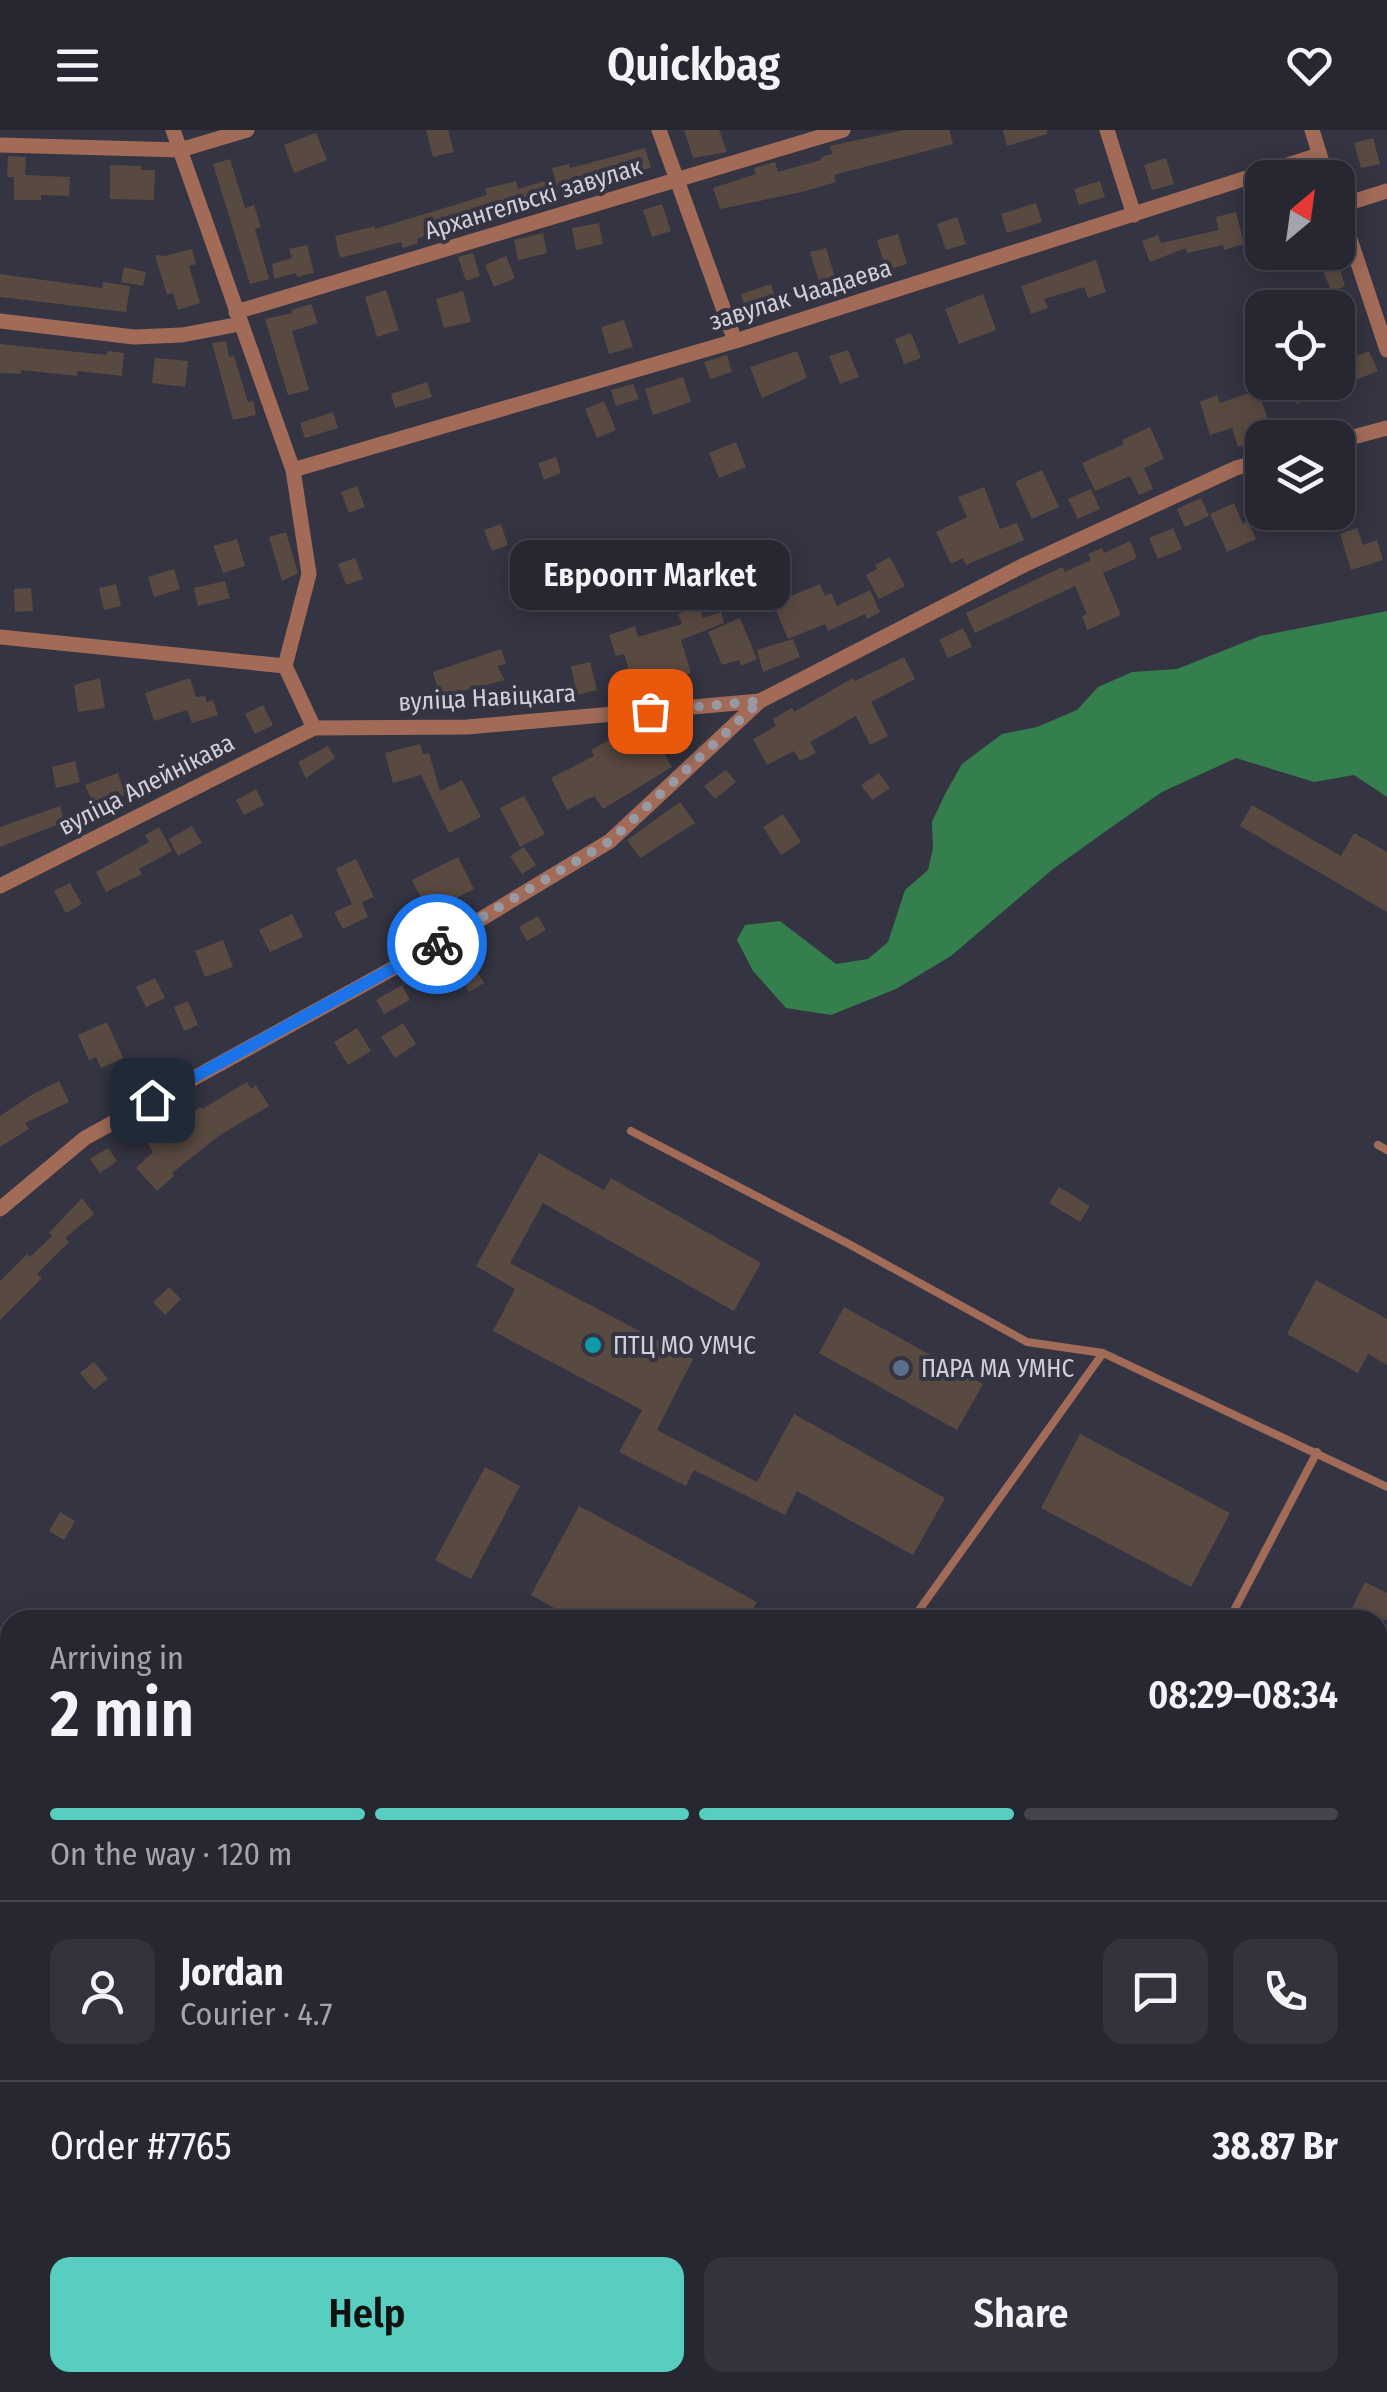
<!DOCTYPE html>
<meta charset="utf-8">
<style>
:root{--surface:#272732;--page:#33333e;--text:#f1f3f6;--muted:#a4a5ac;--line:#43444d;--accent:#58cec0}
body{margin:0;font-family:"Fira Sans Condensed",sans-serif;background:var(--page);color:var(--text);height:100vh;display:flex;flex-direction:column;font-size:38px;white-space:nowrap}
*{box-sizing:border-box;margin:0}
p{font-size:32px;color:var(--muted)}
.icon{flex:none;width:55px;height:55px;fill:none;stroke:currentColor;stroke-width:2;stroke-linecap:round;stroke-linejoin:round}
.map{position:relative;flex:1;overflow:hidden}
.drawer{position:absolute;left:0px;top:1480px;width:1388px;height:782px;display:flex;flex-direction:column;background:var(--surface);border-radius:30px 30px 0 0;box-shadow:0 5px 25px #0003,0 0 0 2px var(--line)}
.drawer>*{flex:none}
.needle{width:65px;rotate:29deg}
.tools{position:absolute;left:1245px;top:30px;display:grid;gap:20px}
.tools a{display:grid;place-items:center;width:110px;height:110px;border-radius:20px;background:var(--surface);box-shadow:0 5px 25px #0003,0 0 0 2px var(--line);font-size:50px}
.pin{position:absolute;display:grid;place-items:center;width:85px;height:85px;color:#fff;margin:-42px;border-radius:20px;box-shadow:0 5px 15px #0006}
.courier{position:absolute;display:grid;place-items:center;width:100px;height:100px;margin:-50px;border:8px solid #1a73e8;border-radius:50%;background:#fff;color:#222;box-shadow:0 2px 12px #0007}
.bubble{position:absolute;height:70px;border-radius:20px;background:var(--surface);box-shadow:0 5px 25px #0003,0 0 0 2px var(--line);font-size:32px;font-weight:600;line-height:70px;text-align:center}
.summary em{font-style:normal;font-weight:600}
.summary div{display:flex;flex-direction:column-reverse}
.summary{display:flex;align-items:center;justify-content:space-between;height:170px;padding:0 50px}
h1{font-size:65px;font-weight:600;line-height:75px}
.bar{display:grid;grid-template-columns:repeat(4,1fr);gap:15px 10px;align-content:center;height:120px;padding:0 50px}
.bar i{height:12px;border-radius:8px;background:var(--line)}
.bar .selected{background:var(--accent)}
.bar p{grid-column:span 4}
.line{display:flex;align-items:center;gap:25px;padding:0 50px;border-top:2px solid var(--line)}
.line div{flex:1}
.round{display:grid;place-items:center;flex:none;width:105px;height:105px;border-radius:20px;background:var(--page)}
.cta{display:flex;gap:20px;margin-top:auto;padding:20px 50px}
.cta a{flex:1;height:115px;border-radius:20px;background:var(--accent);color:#111;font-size:40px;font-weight:600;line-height:115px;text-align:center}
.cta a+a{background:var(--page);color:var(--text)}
header{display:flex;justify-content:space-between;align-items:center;height:130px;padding:0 50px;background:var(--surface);font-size:45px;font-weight:600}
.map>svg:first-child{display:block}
</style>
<header><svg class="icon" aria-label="menu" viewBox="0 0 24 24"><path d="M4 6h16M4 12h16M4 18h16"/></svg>Quickbag<svg class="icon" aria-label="heart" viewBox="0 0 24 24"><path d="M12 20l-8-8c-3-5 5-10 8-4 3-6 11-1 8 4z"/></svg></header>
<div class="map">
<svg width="1387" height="2262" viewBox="0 0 1387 2262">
<rect width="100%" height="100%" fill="#343442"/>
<!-- forest -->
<path fill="#347f4d" d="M1387 481V667L1354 645 1314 652 1236 628 1162 662 1113 696 1053 739 951 826 896 859 831 885 786 878 753 841 737 810 745 795 780 791 836 834 868 829 888 812 905 760 928 740 933 718 932 692 945 664 962 634 1002 604 1037 597 1077 580 1098 557 1132 542 1177 539 1260 506Z"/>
<!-- building -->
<path fill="#594a41" d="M426 0H448L454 22 433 27Z
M684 0H719L727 22 693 28Z
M904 0H949L953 14 834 45 836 52 802 62 720 79 713 58 756 44 754 38 775 32 778 42 821 30V27L832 24 830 16Z
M1003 0H1047V4L1007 16Z
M316 3 327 30 294 43 284 15Z
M1373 8 1380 34 1361 38 1354 13Z
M645 18 651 38 558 60 552 38 569 34 570 38 586 34Z
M8 26 26 27 25 45 70 47 69 66 41 65V70H14V47H7Z
M1166 28 1174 54 1152 60 1144 35Z
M230 29 245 78 254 75 261 97 255 99 269 149 250 154 213 34Z
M110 35 141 36V40H155L154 70 110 69Z
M516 51 518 59 545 51 549 66 469 87 470 90 417 109 418 113 403 118 401 112 340 128 335 106 375 96V99L441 79 487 65 485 59Z
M1100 51 1105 67 1079 75 1074 59Z
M1036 73 1042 92 1007 103 1001 84Z
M662 74 671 101 652 107 643 80Z
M1236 82 1244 114 1224 120 1223 115 1187 123 1186 118 1150 132 1142 111 1158 105 1161 113 1219 100 1216 87Z
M957 87 966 114 946 120 937 94Z
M599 93 603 114 576 120 572 98Z
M543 103 547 123 518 130 514 110Z
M898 104 907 134 886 140 877 110Z
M307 115 314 143 297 147 296 143 274 149 272 134 292 128 289 119Z
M826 118 836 150 820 155 810 122Z
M192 119 196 134 189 136 200 173 178 180 173 163 167 165 155 125 165 126Z
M1314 122 1336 125 1345 156 1332 162Z
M473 123 480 146 466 151 458 127Z
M506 126 515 148 494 157 485 135Z
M1096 130 1106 162 1088 168 1084 157 1044 169 1048 178 1031 184 1021 156Z
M124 137 146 142 143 156 121 152Z
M0 144 102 158 103 152 130 156 126 182 0 167Z
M771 154 777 174 747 184 741 164Z
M386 160 399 200 377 207 365 167Z
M463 161 471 192 444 198 436 169Z
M983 164 996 200 959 214 945 179Z
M311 174 318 193 292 201 309 260 288 265 265 189 292 183 291 180Z
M624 190 633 217 609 224 601 197Z
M911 203 921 228 904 234 895 209Z
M226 211 229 227 234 226 248 272 253 271 256 285 233 290 212 213Z
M0 214 107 225V221L124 223 122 246 78 241 77 246 21 240V244L0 243Z
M848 220 859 247 840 254 829 226Z
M797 221 807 248 762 268 750 237Z
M1369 221 1378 241 1353 251 1345 231Z
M727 225 732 242 710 249 704 232Z
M155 228 188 231 185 257 152 253Z
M683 247 691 272 653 285 645 259Z
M427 252 432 267 395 278 391 264Z
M1288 252H1350L1351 255 1296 274Z
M633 254 639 269 616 276 611 260Z
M1258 260 1273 305 1238 317 1232 298 1210 305 1200 272 1217 265 1220 273Z
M604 271 616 300 597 308 585 279Z
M333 282 338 298 305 308 300 293Z
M1150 297 1164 329 1144 338 1153 359 1139 365 1130 346 1095 361 1082 333 1124 314 1122 310Z
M736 312 746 337 719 348 709 323Z
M556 327 561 343 544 350 538 333Z
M1042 340 1059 377 1032 389 1015 352Z
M357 356 365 377 349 383 341 362Z
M984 357 1000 399 1017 393 1024 410 966 435 963 428 951 434 936 402 967 387 958 367Z
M1091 359 1100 379 1078 389 1068 369Z
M1201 368 1209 386 1185 397 1177 379Z
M1234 373 1243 394 1247 391 1256 409 1227 422 1210 384Z
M501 394 508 415 492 421 484 400Z
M1173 398 1182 419 1158 429 1149 408Z
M1357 398 1363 415 1377 410 1383 430 1351 440 1340 404Z
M286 402 298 443 282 451 269 407Z
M237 409 245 436 223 443 213 416Z
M1130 411 1137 428 1103 443 1121 485 1087 500 1082 486 1087 484 1075 456 975 503 966 483 1062 437 1065 442 1091 430 1088 424 1102 418 1104 423Z
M761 421 772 448 748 457 737 431Z
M890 427 905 456 879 469 866 445 877 439 875 435Z
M355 428 363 449 346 455 338 434Z
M174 439 180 459 154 467 148 447Z
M530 446 540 470 518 480 508 456Z
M225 451 230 468 198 476 194 458Z
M116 454 121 476 104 480 99 458Z
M820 454 825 466 831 463 837 476 870 460 880 482 867 489 865 484 828 501 825 494 788 509 773 473Z
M31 458 33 481 15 482 14 459Z
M699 476 703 488 721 482 724 493 681 510 691 543 635 560 624 524 616 526 609 505 635 496 638 507 682 494 678 484Z
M740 488 757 529 741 536 739 530 722 535 708 502Z
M963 498 972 517 948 528 939 510Z
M793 509 800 527 763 542 757 520Z
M501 519 506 534 497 536 505 550 440 567 433 542Z
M904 527 915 549 871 572 888 606 870 615 856 586 810 612 816 623 800 631 794 621 767 635 753 609 776 596 773 589 792 578 794 582 853 548 855 551Z
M590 532 597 560 577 565 571 536Z
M100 548 105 578 78 582 74 555Z
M190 548 196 567 205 566 207 572 213 570 218 585 192 593 187 580 154 591 145 563Z
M263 575 273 595 255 604 245 584Z
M647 592 672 637 603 679 594 666 567 680 551 648 594 626 591 620 640 593Z
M420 614 423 624 429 623 440 661 462 650 481 687 449 703 421 645 393 653 385 623Z
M328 616 335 628 306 648 298 632Z
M75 631 80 652 56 658 52 637Z
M726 640 736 652 715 669 704 656Z
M118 643 125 665 94 676 85 655Z
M879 643 890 658 872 670 861 655Z
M256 659 264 675 244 685 236 670Z
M524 666 545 704 520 717 500 678Z
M680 672 695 693 640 728 627 710Z
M1252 675 1341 726 1354 703 1387 722V782L1240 696Z
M60 676 64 692 0 717V697Z
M783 684 801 712 781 725 763 697Z
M192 696 202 713 178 726 169 709Z
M159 697 172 721 139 739 142 744 106 762 96 742 149 712 145 705Z
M524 717 536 735 522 744 510 726Z
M458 727 474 759 446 773 452 785 434 794 412 750Z
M356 729 374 767 362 772 368 787 343 799 334 782 352 774 336 739Z
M70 753 82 774 66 783 54 761Z
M292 784 303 807 270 822 259 800Z
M538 786 546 800 527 811 519 797Z
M223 810 233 837 205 847 195 821Z
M472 834 484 853 469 862 457 843Z
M155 848 165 868 146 877 136 857Z
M402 855 410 870 384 884 376 870Z
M188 871 198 895 184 901 174 877Z
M107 892 123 928 101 938 96 927 89 930 78 905Z
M403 893 416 914 395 928 381 907Z
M357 898 371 921 348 935 334 912Z
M59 951 69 972 25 993 29 999 0 1017V986L33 964Z
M247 952 251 959 256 955 269 976 220 1005 172 1043 174 1046 157 1061 136 1038 153 1022 139 999 168 978 179 992 200 977 202 979Z
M108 1018 117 1031 100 1043 90 1029Z
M539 1023 604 1060 611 1048 761 1133 734 1181 543 1073 510 1133 693 1229 657 1300 757 1352 794 1284 945 1368 913 1425 797 1361 785 1385 694 1340 686 1356 619 1322 642 1280 493 1201 515 1159 476 1136Z
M1059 1057 1090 1076 1080 1092 1049 1073Z
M82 1068 94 1084 65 1108 69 1112 37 1144 42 1148 0 1190V1151L27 1124 30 1127 52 1106 49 1103Z
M1316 1150 1387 1189V1235L1368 1224 1358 1243 1287 1204Z
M169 1157 181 1169 165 1185 153 1172Z
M844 1177 983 1254 957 1300 819 1223Z
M94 1232 108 1249 94 1260 80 1243Z
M1080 1304 1230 1383 1191 1457 1041 1378Z
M485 1337 520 1356 471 1449 435 1430Z
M579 1376 757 1472 747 1490H576L531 1465Z
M60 1382 75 1391 64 1410 49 1401Z
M1365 1452 1387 1463V1490H1346Z"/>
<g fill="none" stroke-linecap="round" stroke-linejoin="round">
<!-- service -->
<path stroke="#a16b58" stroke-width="8" d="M631 1001 847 1113 1027 1212 1103 1223 1387 1357
M1378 1015 1387 1020
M912 1490 1103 1223
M1229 1490 1317 1322
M0 1612 10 1590"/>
<!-- minor -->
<path stroke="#a16b58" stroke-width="15" d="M173 0 293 340 309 444 285 536
M659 0 735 211
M1107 0 1134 85
M1312 0 1327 48
M0 15 180 20 247 0
M1338 73 1387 220
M1339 76 1387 61
M236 182 843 0
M0 191 134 207 182 205 240 194
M1338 311 1387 298
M293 340 735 211 1319 25
M0 507 285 536 314 598 467 597 760 571 1024 435 1236 338 1262 331
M0 756 314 598
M0 1079 85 1008 461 801 610 711 760 571"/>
</g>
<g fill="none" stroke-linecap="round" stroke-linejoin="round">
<!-- done -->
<path stroke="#9999a4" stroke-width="10" stroke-dasharray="0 18" d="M437 814 610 711 760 571 650 581"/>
<!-- route -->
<path stroke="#1a73e8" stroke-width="12" d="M152 970 437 814"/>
</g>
<!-- markers -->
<circle fill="#0f9aa8" stroke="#343442" stroke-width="4" cx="593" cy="1215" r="10"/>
<circle fill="#5c6f8a" stroke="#343442" stroke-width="4" cx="901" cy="1238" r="10"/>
<g text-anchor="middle" stroke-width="8" stroke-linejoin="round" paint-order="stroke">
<!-- street labels -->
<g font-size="25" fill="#d0d0d9" stroke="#343442">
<text transform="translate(533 68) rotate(-17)" y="9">Архангельскі завулак</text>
<text transform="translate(800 164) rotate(-17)" y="9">завулак Чаадаева</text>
<text transform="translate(487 567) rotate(-3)" y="9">вуліца Навіцкага</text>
<text transform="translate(146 654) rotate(-27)" y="9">вуліца Алейнікава</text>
</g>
<!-- poi labels -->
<g font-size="25" fill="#d0d0d9" stroke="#343442" text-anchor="start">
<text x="613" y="1224">ПТЦ МО УМЧС</text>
<text x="921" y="1247">ПАРА МА УМНС</text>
</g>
</g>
</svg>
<div class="tools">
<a><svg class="needle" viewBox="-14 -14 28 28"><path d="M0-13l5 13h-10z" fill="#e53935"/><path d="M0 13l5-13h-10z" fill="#a4a5ac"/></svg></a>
<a><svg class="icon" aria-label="locate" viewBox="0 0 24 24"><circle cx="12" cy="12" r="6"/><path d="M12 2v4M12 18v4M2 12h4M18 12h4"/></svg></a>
<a><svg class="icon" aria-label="layers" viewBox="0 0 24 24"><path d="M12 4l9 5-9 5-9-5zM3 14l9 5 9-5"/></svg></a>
</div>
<div class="pin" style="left:650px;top:581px;background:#ea580c"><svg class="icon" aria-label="bag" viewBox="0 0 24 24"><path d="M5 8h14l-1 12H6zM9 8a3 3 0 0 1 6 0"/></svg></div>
<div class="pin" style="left:152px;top:970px;background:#1f2937"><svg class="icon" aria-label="home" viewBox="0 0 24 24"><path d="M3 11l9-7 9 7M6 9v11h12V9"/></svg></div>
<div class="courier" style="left:437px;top:814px"><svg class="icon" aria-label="bike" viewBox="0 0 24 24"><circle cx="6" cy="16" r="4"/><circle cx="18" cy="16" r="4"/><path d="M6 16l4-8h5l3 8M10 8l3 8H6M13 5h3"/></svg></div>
<div class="bubble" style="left:510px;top:410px;width:280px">Евроопт Market</div>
<section class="drawer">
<div class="summary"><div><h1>2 min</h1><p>Arriving in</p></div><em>08:29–08:34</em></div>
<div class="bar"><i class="selected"></i><i class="selected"></i><i class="selected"></i><i></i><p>On the way · 120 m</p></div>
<div class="line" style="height:180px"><a class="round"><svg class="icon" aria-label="person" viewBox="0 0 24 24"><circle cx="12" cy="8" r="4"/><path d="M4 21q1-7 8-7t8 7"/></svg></a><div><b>Jordan</b><p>Courier · 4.7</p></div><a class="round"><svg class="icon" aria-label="chat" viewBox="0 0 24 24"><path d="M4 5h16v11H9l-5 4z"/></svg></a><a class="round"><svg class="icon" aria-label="phone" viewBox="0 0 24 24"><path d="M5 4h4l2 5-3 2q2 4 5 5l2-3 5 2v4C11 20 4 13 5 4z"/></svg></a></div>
<div class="line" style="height:130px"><div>Order #7765</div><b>38.87 Br</b></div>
<div class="cta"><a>Help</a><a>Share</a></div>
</section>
</div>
